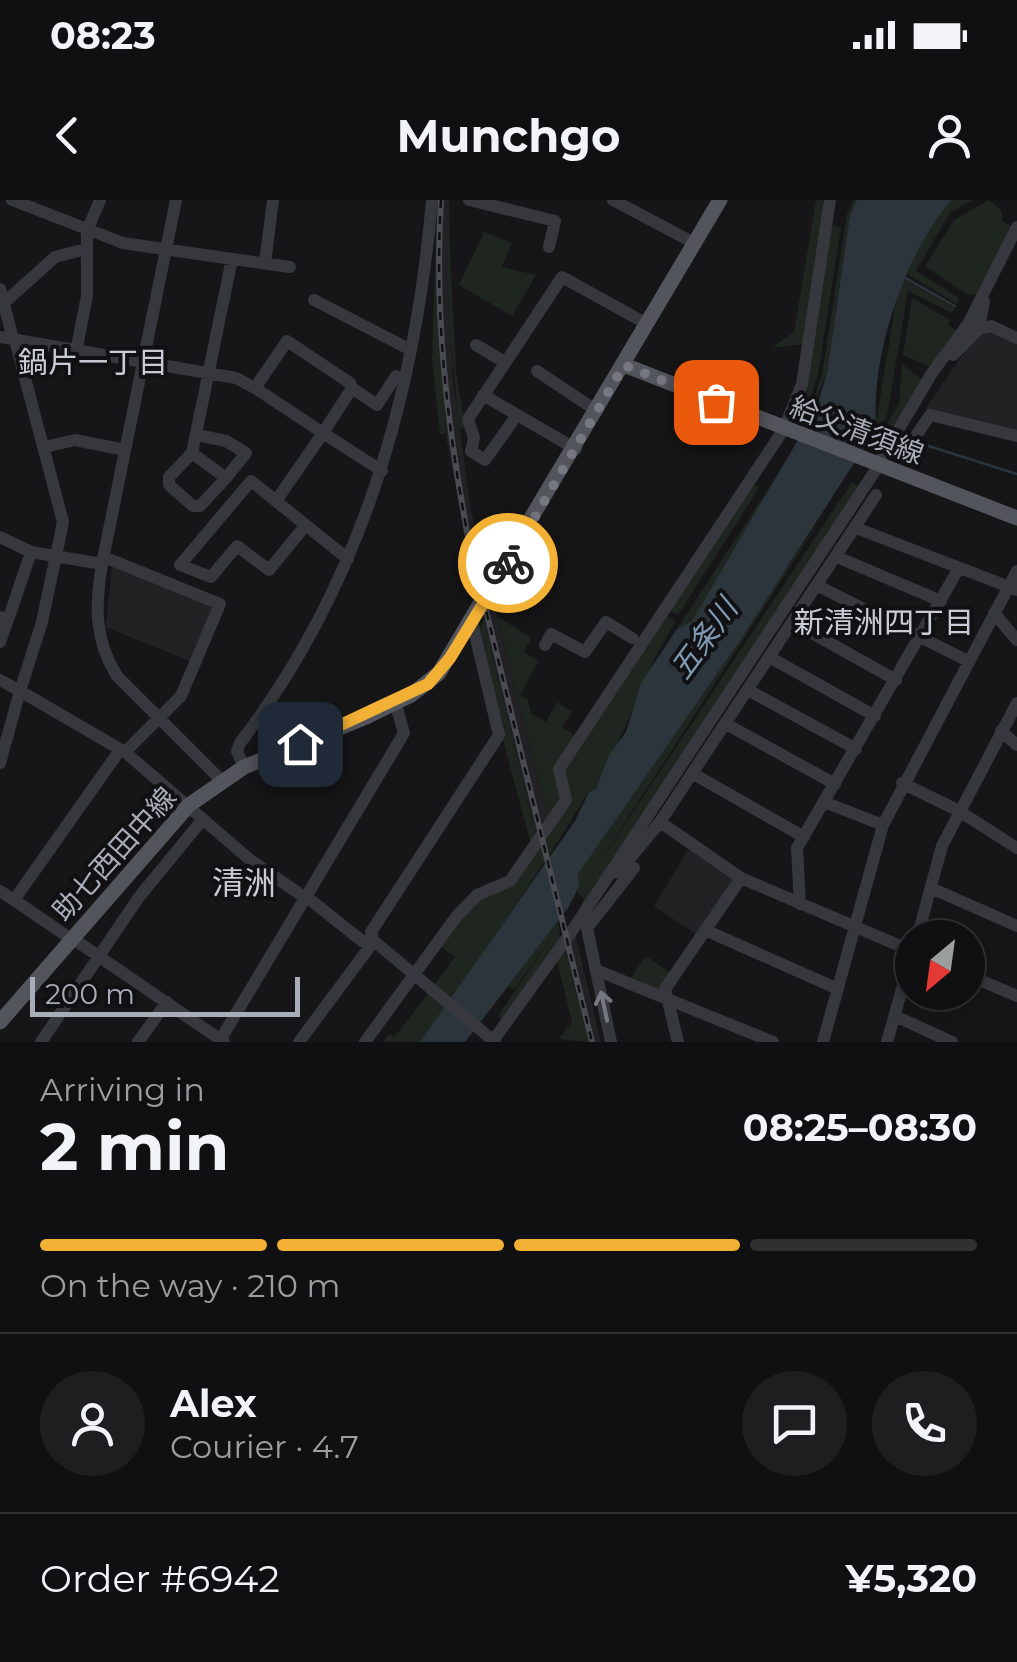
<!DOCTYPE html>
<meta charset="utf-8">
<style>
:root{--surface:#101012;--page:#1e1e20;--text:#f1f3f6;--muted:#9c9d9f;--line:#303032;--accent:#f2b134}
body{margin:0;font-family:Montserrat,"Noto Sans JP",sans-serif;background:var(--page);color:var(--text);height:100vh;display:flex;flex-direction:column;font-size:38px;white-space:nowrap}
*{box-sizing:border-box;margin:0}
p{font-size:32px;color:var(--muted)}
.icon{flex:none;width:55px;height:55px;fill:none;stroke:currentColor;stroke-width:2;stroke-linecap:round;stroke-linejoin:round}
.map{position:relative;height:842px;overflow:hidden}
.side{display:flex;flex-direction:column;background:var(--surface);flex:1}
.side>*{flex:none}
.needle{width:65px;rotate:209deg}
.controls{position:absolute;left:895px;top:720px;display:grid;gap:20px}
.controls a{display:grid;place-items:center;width:90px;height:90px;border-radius:50%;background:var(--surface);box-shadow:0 5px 25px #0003,0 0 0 2px var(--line);font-size:50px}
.scale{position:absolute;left:30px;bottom:25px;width:270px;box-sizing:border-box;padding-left:10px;border:5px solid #a8adb8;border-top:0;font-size:28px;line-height:35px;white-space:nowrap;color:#a8adb8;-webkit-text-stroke:8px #111113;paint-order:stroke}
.pin{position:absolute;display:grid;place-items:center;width:85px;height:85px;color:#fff;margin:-42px;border-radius:20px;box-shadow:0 5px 15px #0006}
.courier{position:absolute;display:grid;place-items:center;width:100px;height:100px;margin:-50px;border:8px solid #f2b134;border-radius:50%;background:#fff;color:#222;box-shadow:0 2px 12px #0007}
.headline em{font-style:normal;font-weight:700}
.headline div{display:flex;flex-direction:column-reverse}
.headline{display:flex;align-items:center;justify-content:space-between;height:170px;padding:0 40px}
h1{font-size:65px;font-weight:700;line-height:75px}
.bar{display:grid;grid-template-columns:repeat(4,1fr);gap:15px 10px;align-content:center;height:120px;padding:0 40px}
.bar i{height:12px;border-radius:8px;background:var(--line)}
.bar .selected{background:var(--accent)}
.bar p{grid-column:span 4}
.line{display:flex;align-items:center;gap:25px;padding:0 40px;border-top:2px solid var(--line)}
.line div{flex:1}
.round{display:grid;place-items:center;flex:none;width:105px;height:105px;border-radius:52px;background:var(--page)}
.status{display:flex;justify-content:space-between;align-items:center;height:70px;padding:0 50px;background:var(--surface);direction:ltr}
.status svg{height:28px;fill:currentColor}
header{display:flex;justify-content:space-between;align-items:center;height:130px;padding:0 40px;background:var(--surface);font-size:45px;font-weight:700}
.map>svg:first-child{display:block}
</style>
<div class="status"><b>08:23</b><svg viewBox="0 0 49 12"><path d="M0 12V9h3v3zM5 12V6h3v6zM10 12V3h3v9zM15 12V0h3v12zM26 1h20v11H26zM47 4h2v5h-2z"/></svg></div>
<header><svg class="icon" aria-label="back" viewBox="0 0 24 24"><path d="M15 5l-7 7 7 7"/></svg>Munchgo<svg class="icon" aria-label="person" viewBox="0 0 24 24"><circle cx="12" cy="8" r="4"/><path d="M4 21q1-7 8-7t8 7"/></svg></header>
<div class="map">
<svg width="1017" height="842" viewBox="0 0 1017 842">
<rect width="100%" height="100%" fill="#161618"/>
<!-- built -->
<path fill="#222225" d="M439 0H449L453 180 471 310 488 377 477 393 446 236 440 178Z
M991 128 1017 140V232L925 209 971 143Z
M112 365 217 405 192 462 106 427Z
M493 401 548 618 536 636 484 420Z
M690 647 734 677 698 736 654 706Z
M575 733 601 842H589L564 747Z"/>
<!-- green -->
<path fill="#1e261f" d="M437 0 445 234H440L432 161Z
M816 0H823L825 8 805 144 772 148 794 132Z
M854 0H857L850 15 827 173 807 220 822 174 847 14Z
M951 0H972L950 13 916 71 959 98 957 104 907 74 930 26Z
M989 0 1002 11V21L1013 27 976 94 968 95 925 66 954 20Z
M448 11 456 170 465 227 459 231 448 100Z
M829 25 841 27 818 174 807 212 797 208Z
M484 32 512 43 502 67 536 75 512 116 459 85Z
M904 78 955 108 952 113 908 91 887 216 874 237H868L876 223 898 89Z
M912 98 950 120 948 125 956 130 931 167 903 155Z
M902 164 923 181 876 253 870 250 899 204Z
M783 266 692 421 677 429Z
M852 282 861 288 572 726 584 699 577 692 578 674 832 302 592 674Z
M751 284 759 288 678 415 669 410Z
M665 415 676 421C643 472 626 535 595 590L588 592C548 662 497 730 452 799L434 785 455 757 441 747 470 705 512 684 570 601 564 570Z
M497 416 531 438 524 452 538 461 520 496 528 499 531 513 546 522 557 502 572 512 562 527 575 536 555 567 561 600 548 618Z
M484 420 536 636 531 644 501 533 506 526 500 524 480 427Z
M558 721 561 741 504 820 498 816 553 735 514 790 508 787 465 842Z
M564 747 589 842 558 839 572 822 556 757Z
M646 756 672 774 661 790 630 779Z
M430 791 447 805 420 842H383L388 835 395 836Z"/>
<!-- water -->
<path fill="#2c353c" d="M857 0H951C905 56 872 150 876 223L867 243 739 442 578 674 579 687 568 708 465 842H420L575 621 589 592 596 589 609 555 626 532 641 483 677 429 692 421 816 209 827 173 850 15Z"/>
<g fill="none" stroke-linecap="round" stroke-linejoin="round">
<!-- stream -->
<path stroke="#2c353c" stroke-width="2.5" d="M904 77 955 106
M919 243 1017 274"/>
<!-- minor -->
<path stroke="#37383d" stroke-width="12" d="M12 0 123 43 232 59 192 253 226 278 246 253 226 241 197 235
M176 0 102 364C95 406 94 439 117 476L221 580
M469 0 555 21 549 47
M613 0 694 43
M232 59 290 67
M265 63 273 0
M0 89 13 139
M314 100 409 149
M5 102 55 57 86 49
M979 129 991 126 1017 138
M0 137 236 178 255 188
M15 140 63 322 42 422 20 491 125 552 249 659 307 699
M476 145 503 161
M77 147 87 96V31L100 0
M953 155 979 129 984 101
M537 171 597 211
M352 188 377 205 396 176 404 180
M483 195 576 249
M517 215 485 260 471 251 474 238 468 219 562 77 647 124
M45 247 75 240 125 250
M907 249 930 215 1017 236
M192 253 169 277V285L193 306H200L226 278
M878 264 932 173 968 124 1017 27
M276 301 323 233 255 188 287 141 350 183 352 188 323 233 382 271
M305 326 269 370 237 346 211 377 180 365 251 281 348 359
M856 328 1017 390
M0 337 31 352 102 364
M104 357 220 404 181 496 125 552
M837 357 941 401
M818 386 968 461
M994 413 1017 440
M0 417 8 420 31 352
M472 422 499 535 371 732 374 741 495 842
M794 423 896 480
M0 442 8 420
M545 445 551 434 585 452 606 422 632 438
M771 458 875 516
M0 480 20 491 0 563
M748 490 856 549
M726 524 835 584
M1001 531 1017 545
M244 567 237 551 240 543C361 385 415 197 432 0
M692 573 804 637
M902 583 959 611 1017 648
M824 602 883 625
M660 622 741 678 912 751
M618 673 660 622 876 295
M931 688 1017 726
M0 691 14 700
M308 698 362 741H374
M800 704 797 648 959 368
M705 730 838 789
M72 738 224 842
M917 738 942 646 1017 503
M71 739 14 700 120 550
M596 770 773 842
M968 775 1017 796
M895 816 952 842
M41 842 139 697 203 619
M138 842 167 802
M219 842 404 533 395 502
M299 842 374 741
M365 842 456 717 477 695 510 681 566 600 559 569 784 229 802 184 830 0
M492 842 570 734 879 265
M611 842 587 728 634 668
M678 842 665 789 741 678
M823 842 883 625 1017 371
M887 842 912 754"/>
<!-- major -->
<path stroke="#53555c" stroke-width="15" d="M624 165 1017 318
M0 822 189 605 244 567 366 517 411 495 439 473 720 0"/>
<!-- rail casing -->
<g stroke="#4a4c52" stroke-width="6">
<path id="rail" d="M441 0C434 114 447 225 468 337L592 842"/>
</g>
<!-- rail -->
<use href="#rail" stroke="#111113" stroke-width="2.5" stroke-dasharray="8" stroke-linecap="butt"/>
</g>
<!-- one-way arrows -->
<defs><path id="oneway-shaft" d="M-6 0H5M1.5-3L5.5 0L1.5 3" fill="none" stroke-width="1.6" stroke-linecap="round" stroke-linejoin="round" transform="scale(2.5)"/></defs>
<use stroke="#757881" href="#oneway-shaft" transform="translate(604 806) rotate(-102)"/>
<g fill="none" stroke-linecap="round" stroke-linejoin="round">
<!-- done -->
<path stroke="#757880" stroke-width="10" stroke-dasharray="0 18" d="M508 363 624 165 716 202"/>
<!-- route -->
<path stroke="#f2b134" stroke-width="12" d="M300 544 428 484 450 458 508 363"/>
</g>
<g text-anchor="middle" stroke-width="8" stroke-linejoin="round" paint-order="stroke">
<!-- street labels -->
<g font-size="28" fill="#a8adb8" stroke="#111113">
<text transform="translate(857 230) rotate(21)" y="10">給父清須線</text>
<text transform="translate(114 654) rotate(-48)" y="10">助七西田中線</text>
</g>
<!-- neighbourhood labels -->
<g font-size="30" fill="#c9ccd4" stroke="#111113">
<text x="93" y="173">鍋片一丁目</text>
<text x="884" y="433">新清洲四丁目</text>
</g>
<!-- water labels -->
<g font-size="30" font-style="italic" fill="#7f9bb3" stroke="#111113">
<text transform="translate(704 439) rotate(-54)" y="10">五条川</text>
</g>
<!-- quarter labels -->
<g font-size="32" fill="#c9ccd4" stroke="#111113">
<text x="244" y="694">清洲</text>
</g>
</g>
</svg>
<div class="controls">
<a><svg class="needle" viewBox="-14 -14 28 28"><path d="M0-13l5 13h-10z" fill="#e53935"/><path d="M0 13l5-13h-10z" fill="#9c9d9f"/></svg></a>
</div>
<div class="scale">200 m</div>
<div class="pin" style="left:716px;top:202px;background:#ea580c"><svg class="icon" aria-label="bag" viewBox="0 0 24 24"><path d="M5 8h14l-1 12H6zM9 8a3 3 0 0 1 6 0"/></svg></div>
<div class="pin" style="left:300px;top:544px;background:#1f2937"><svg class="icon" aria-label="home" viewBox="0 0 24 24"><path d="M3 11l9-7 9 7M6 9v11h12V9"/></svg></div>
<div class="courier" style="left:508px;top:363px"><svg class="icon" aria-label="bike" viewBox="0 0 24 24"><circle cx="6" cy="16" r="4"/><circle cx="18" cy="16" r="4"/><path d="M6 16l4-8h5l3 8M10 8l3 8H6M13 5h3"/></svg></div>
</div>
<section class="side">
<div class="headline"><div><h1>2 min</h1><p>Arriving in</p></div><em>08:25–08:30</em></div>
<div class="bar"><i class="selected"></i><i class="selected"></i><i class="selected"></i><i></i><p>On the way · 210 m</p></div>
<div class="line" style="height:180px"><a class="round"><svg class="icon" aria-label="person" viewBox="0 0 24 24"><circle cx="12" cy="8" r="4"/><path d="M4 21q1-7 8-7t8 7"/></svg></a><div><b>Alex</b><p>Courier · 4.7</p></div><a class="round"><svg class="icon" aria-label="chat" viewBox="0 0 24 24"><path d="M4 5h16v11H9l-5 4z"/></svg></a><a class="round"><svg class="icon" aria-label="phone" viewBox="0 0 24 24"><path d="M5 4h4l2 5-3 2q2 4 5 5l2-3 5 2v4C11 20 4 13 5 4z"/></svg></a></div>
<div class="line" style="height:130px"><div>Order #6942</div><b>¥5,320</b></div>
</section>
